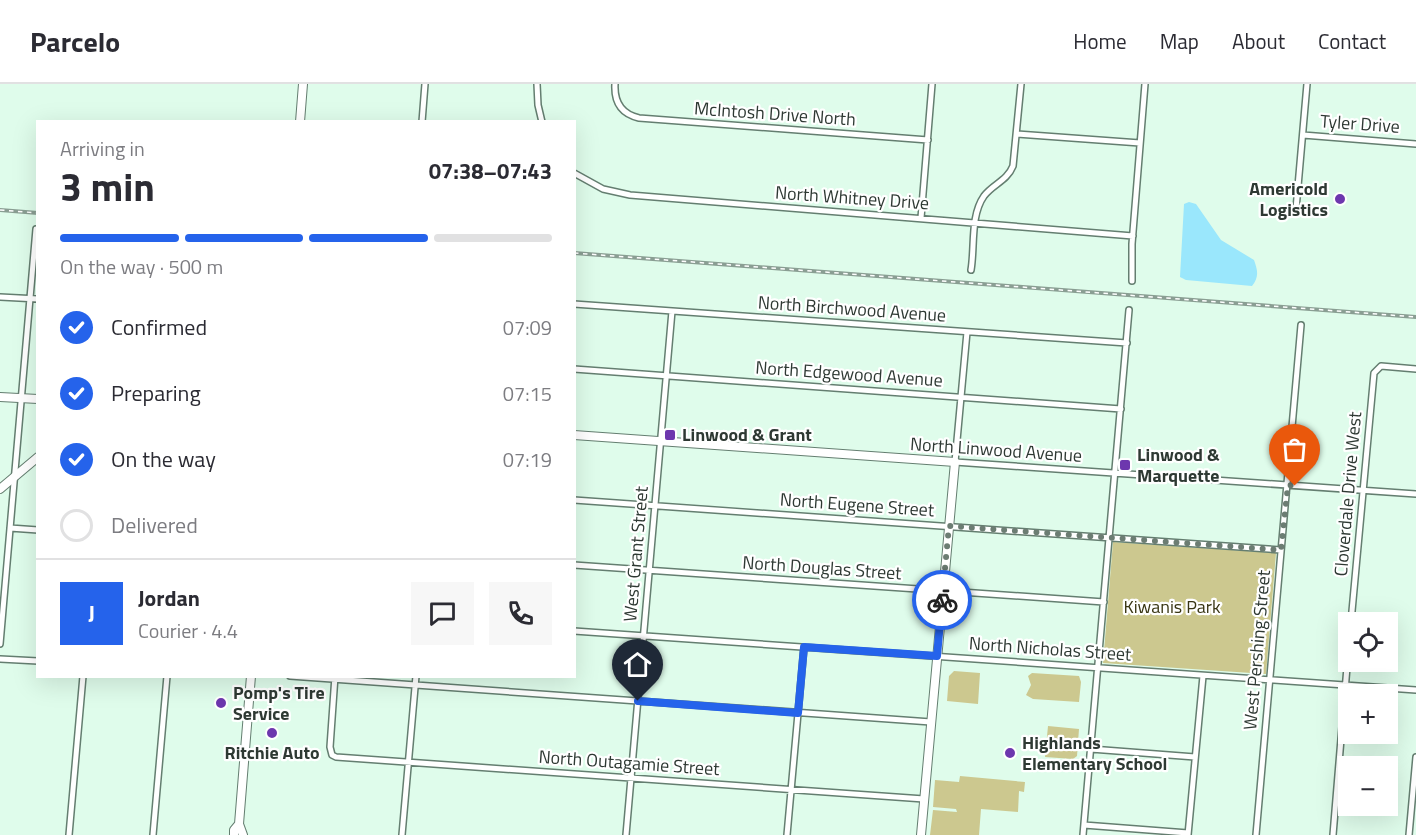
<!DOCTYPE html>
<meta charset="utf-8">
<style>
:root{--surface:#fff;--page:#f7f7f7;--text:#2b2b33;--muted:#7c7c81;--line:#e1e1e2;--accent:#2563eb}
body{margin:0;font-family:"Titillium Web",sans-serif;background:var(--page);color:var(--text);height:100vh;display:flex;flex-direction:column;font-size:22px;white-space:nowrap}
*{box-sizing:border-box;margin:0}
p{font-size:20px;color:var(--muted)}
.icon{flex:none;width:33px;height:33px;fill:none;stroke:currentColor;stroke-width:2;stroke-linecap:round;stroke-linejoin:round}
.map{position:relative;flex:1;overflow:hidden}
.side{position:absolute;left:36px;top:36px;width:540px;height:558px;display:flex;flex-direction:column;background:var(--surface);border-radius:0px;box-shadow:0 6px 24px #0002}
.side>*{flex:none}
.controls{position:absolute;left:1338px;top:528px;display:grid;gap:12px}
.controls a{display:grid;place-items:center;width:60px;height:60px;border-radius:0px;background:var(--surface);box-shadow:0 6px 24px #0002;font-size:30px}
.pin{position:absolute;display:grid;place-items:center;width:51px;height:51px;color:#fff;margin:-62px -26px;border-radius:50% 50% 50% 0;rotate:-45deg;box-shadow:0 0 6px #0007}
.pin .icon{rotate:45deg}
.courier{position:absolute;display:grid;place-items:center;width:60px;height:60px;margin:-30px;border:4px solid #2563eb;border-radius:50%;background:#fff;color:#222;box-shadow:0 2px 8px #0007}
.summary em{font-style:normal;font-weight:700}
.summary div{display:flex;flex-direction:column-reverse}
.summary{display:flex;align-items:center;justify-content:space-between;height:102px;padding:0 24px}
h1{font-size:39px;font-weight:700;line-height:45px}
.bar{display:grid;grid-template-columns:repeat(4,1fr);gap:9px 6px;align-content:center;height:72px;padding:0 24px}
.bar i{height:8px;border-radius:4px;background:var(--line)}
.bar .active{background:var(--accent)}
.bar p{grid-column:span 4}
.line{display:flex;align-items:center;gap:15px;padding:0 24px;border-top:2px solid var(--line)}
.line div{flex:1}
.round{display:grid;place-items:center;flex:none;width:63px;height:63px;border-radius:0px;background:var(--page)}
ol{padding:0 24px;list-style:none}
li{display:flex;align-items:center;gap:18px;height:66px}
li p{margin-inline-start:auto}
li .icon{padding:6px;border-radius:50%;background:var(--accent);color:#fff;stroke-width:4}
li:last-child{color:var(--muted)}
li i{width:33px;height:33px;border:3px solid var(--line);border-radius:50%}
header{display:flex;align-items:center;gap:36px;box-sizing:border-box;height:84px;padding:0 30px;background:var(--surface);border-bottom:2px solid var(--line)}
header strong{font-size:28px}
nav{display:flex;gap:33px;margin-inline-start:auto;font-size:21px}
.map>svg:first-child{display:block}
</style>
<header>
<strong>Parcelo</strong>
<nav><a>Home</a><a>Map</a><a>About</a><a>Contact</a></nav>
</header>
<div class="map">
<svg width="1416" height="751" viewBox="0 0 1416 751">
<rect width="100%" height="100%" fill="#dffceb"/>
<!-- green -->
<path fill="#ccc88f" d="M1113 458 1276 469 1266 590 1103 579Z
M954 587 980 589 978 620 947 617 949 592Z
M1032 589 1079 592 1081 598 1079 618 1033 615 1026 611 1031 601 1028 592Z
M1048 642 1079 645 1077 672 1073 675 1045 673Z
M960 692 1025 698 1024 708 1019 707 1018 728 981 725 979 751H930L933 726 957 728 956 725 933 723 935 696 959 698Z"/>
<!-- water -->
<path fill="#9ae7fc" d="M1189 118 1196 120 1221 156 1254 176C1258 187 1259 193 1252 202L1186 196 1180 193 1184 120Z"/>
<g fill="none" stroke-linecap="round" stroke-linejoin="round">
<!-- street casing -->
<g stroke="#647e70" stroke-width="8">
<path id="street" d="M537 0 538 21 542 38
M615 0C614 18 621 30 639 34L928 56
M422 38 425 0
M1017 50 1140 59
M1303 51 1416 60
M574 89 603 105 630 111 1133 152
M1296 125 1307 0
M921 134 932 0
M971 186C975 163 970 132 984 112 993 100 1007 97 1013 82L1021 0
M1132 197V160L1145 0
M0 213 38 215
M574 220 1127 259
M967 248 955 378 1416 410
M574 285 1121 325
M574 416 1281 466
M10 444 38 446
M574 481 1104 518
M1351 538 1374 289 1381 282 1416 285
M574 547 1416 606
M0 560 36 145
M0 575 38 577
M290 592 931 638
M335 592 330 663 332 671 336 673 924 715
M1091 665 1195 673
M1084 741 1188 749
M69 751 83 592
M153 751 167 592
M402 751 416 592
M626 751 672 227
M787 751 804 563
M1083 751 1129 226
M1188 751 1203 592
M1256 751 1301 241
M1333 751 1348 571
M1409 751 1416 673"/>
</g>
<!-- secondary casing -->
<g stroke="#647e70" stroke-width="10">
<path id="secondary" d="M300 38 303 0
M0 313 38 315
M574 351 955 378 921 751
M0 405 38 373
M239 740 243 751
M234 751V746L239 740 251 592"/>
</g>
<!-- street -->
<use href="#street" stroke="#fff" stroke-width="5"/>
<!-- secondary -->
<use href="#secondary" stroke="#fff" stroke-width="8"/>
<!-- rail casing -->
<g stroke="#8a9e93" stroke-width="4">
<path id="rail" d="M0 126 38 129
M574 169 1416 233"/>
</g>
<!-- rail -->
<use href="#rail" stroke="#fff" stroke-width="1.5" stroke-dasharray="4.5" stroke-linecap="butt"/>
</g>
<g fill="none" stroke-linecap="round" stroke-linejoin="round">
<!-- done -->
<path stroke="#6c7d73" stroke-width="6" stroke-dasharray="0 10.8" d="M942 516 949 442 1281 466 1288 401 1295 402"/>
<!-- route -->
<path stroke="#2563eb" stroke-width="8" d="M638 617 798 629 804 563 937 572 942 516"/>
</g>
<!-- markers -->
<g fill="#6d37ae" stroke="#fff" stroke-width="2">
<circle cx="1340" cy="115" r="6"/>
<rect x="664" y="345" width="12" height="12" rx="3"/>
<rect x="1119" y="375" width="12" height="12" rx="3"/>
<circle cx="221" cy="619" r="6"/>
<circle cx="272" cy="649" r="6"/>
<circle cx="1010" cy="669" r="6"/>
</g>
<g text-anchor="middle" stroke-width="4.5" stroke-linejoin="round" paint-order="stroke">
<!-- street labels -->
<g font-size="18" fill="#2e3933" stroke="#fff">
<text transform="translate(775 30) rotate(4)" y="6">McIntosh Drive North</text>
<text transform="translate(1360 40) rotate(4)" y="6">Tyler Drive</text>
<text transform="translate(852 114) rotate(4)" y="6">North Whitney Drive</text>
<text transform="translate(852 225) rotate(4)" y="6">North Birchwood Avenue</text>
<text transform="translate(849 290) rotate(4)" y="6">North Edgewood Avenue</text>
<text transform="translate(996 366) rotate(4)" y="6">North Linwood Avenue</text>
<text transform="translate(1348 410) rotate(-85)" y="6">Cloverdale Drive West</text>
<text transform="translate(857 421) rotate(4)" y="6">North Eugene Street</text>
<text transform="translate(636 470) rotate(-85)" y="6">West Grant Street</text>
<text transform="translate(822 484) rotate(4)" y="6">North Douglas Street</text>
<text transform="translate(1050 565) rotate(4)" y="6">North Nicholas Street</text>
<text transform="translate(1257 566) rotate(-85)" y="6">West Pershing Street</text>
<text transform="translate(629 679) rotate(4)" y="6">North Outagamie Street</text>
</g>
<!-- poi labels -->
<g font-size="18" font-weight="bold" fill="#2e3933" stroke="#fff" text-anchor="start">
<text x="1328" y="111" text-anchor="end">Americold<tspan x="1328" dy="21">Logistics</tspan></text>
<text x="682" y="357">Linwood &amp; Grant</text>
<text x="1137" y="377">Linwood &amp;<tspan x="1137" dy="21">Marquette</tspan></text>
<text x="233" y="615">Pomp's Tire<tspan x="233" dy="21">Service</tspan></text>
<text x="1022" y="665">Highlands<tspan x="1022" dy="21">Elementary School</tspan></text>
<text x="272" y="675" text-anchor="middle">Ritchie Auto</text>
</g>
<!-- park labels -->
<g font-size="18" fill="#383513" stroke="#fff">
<text x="1172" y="529">Kiwanis Park</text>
</g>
</g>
</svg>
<div class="controls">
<a><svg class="icon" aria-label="locate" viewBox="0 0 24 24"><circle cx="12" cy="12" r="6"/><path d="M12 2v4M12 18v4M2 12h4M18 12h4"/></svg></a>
<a>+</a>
<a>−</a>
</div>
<div class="pin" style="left:1295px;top:402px;background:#ea580c"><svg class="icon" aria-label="bag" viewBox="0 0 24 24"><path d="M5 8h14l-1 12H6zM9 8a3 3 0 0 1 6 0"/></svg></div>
<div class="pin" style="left:638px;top:617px;background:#1f2937"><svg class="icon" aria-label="home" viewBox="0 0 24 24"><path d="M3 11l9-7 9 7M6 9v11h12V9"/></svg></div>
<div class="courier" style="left:942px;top:516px"><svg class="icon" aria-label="bike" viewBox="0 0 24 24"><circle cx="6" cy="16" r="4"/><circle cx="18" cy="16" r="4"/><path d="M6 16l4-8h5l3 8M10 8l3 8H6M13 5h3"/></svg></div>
<section class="side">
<div class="summary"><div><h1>3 min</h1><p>Arriving in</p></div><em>07:38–07:43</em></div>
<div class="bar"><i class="active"></i><i class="active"></i><i class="active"></i><i></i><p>On the way · 500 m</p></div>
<ol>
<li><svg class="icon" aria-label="check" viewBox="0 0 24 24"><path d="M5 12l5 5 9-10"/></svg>Confirmed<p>07:09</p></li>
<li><svg class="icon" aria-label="check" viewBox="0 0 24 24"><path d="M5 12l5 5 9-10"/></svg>Preparing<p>07:15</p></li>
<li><svg class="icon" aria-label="check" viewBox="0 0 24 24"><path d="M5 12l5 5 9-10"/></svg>On the way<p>07:19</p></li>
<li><i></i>Delivered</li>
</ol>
<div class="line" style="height:108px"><b class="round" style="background:var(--accent);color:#fff">J</b><div><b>Jordan</b><p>Courier · 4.4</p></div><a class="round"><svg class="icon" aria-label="chat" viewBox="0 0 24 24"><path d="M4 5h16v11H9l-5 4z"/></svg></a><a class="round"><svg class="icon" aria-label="phone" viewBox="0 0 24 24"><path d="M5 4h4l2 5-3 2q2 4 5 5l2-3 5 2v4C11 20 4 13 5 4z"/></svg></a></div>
</section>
</div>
